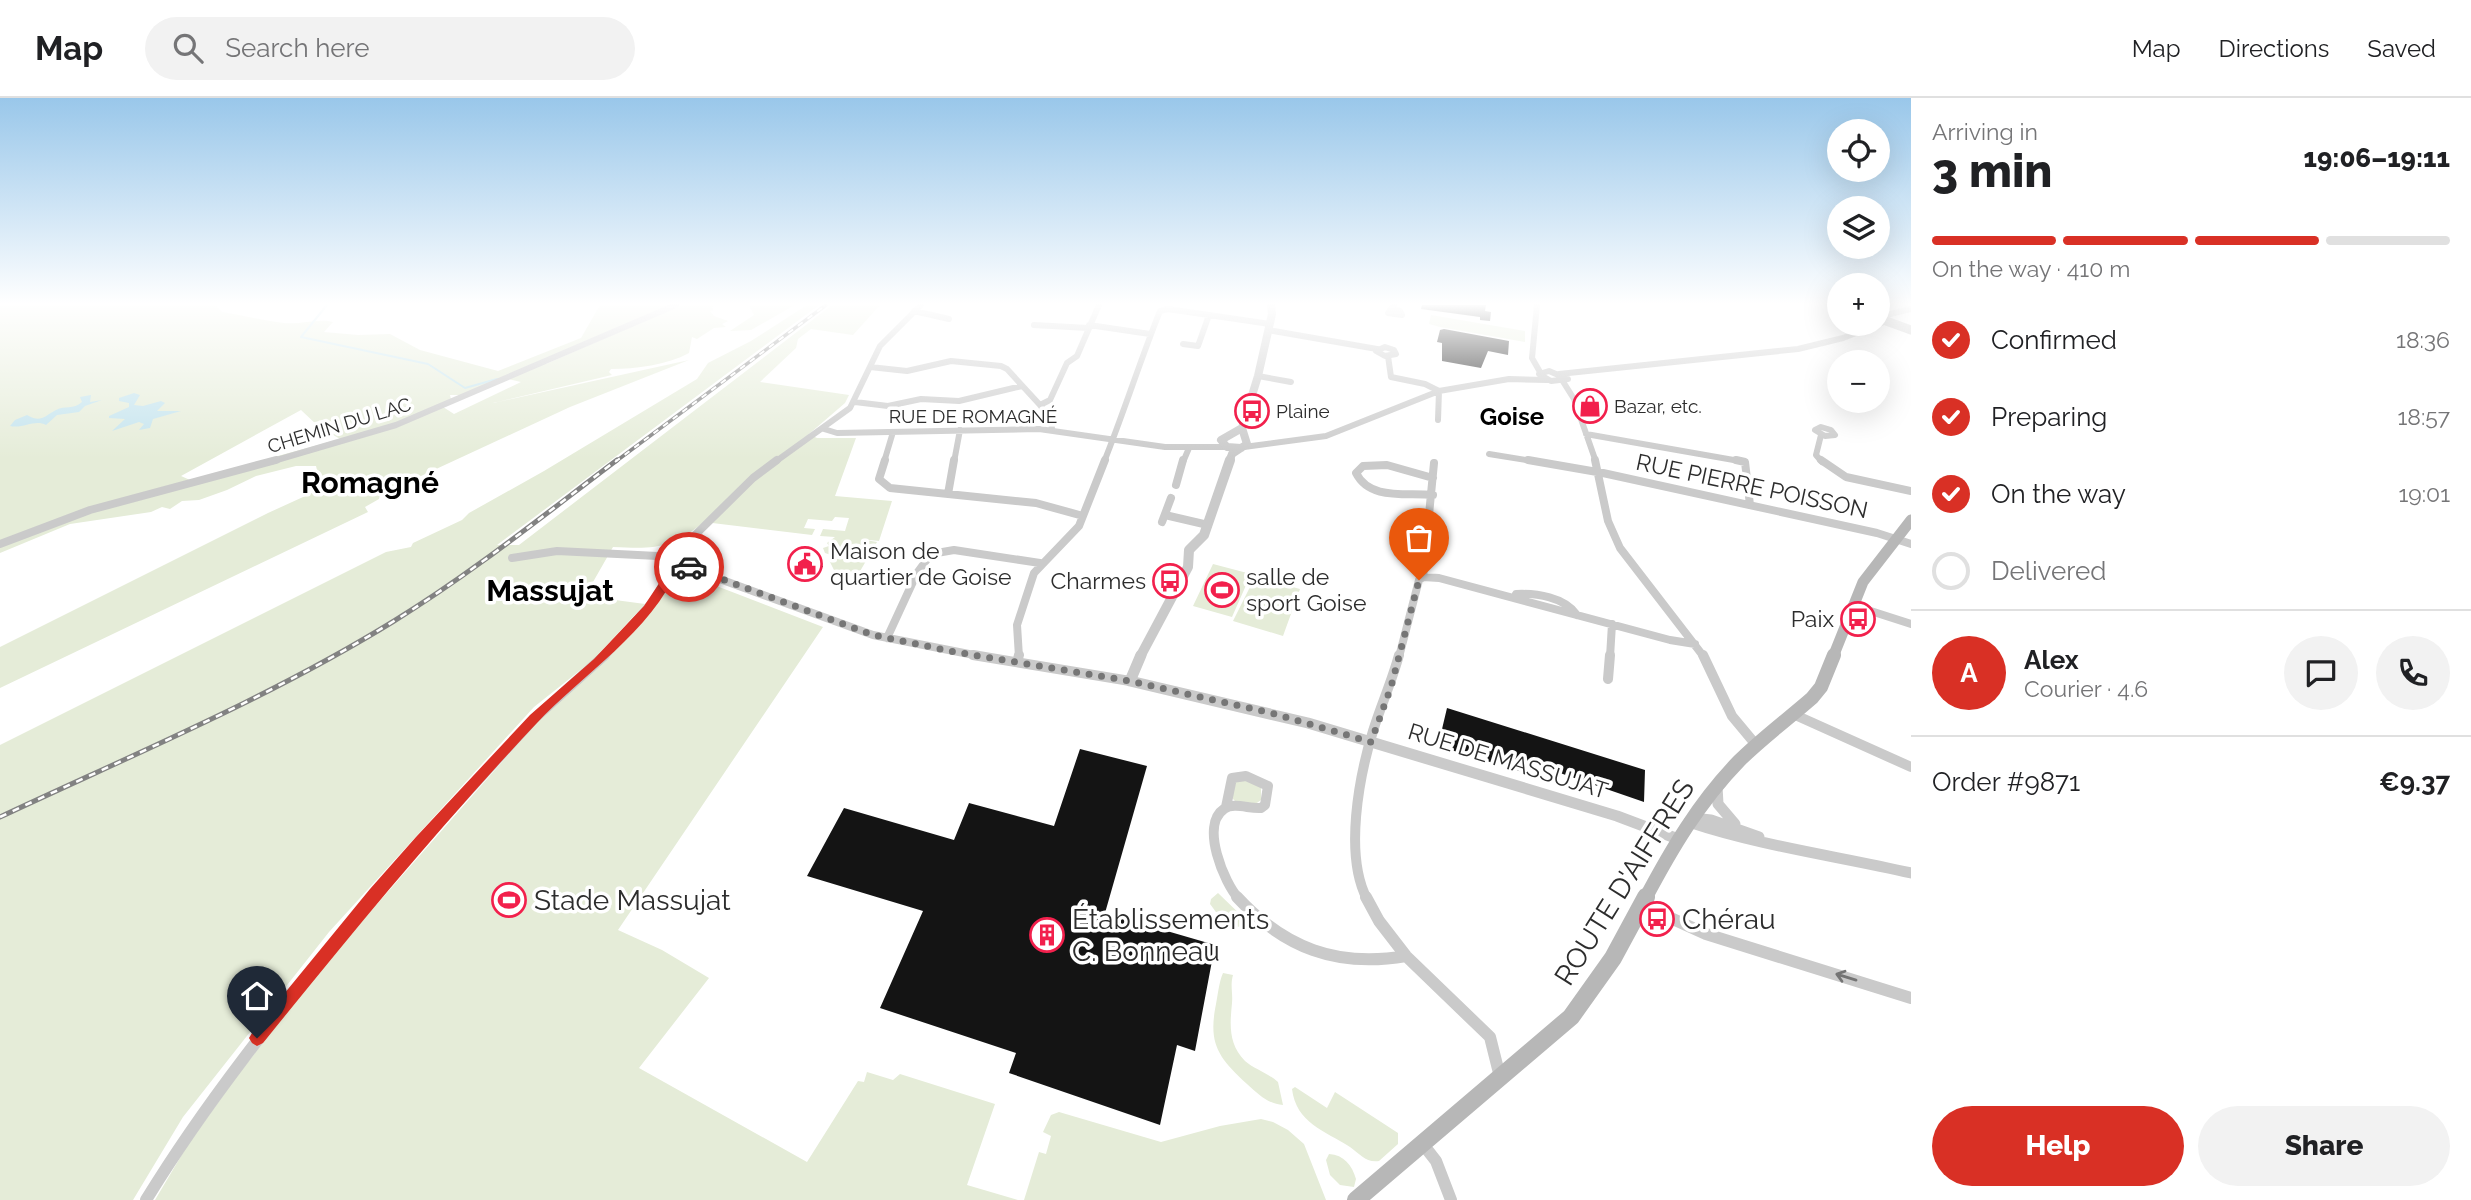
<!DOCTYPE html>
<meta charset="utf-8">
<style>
:root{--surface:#fff;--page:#f2f2f2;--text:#202124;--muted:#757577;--line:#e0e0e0;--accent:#d93025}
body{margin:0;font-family:Raleway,sans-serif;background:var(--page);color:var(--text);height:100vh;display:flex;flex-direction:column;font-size:26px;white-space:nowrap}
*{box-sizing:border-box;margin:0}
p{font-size:23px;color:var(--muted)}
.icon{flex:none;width:38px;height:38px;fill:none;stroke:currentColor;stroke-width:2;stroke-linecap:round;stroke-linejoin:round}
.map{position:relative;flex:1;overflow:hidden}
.details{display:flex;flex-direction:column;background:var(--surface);width:560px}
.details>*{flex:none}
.tools{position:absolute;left:1827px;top:21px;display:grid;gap:14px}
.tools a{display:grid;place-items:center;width:63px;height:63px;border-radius:50%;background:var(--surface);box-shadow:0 7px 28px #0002;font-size:35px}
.pin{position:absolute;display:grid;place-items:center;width:60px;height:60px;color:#fff;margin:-72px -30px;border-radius:50% 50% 50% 0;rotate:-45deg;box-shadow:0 0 7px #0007}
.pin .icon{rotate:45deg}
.courier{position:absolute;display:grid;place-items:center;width:70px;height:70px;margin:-35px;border:5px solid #d93025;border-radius:50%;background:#fff;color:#222;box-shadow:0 2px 9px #0007}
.headline em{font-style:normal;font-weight:800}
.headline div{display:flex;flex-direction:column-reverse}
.headline{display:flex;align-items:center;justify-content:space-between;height:119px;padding:0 21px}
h1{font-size:46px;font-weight:800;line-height:52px}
.bar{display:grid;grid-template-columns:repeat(4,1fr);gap:10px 7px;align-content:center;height:84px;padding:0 21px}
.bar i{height:9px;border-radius:5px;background:var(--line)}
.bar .selected{background:var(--accent)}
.bar p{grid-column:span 4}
.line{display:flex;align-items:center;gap:18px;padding:0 21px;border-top:2px solid var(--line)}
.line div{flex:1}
.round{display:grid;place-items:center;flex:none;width:74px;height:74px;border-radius:37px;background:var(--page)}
ol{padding:0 21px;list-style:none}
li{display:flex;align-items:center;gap:21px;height:77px}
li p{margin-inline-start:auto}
li .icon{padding:7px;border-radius:50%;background:var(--accent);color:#fff;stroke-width:4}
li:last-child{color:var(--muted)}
li i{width:38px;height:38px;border:4px solid var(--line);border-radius:50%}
.cta{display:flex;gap:14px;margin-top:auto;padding:14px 21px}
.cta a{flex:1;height:80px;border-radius:42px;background:var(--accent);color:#fff;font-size:28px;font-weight:800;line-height:80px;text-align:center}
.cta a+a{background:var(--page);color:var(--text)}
header{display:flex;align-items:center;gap:42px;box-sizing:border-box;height:98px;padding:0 35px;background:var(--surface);border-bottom:2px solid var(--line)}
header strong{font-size:33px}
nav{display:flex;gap:38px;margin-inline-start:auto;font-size:24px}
.search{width:490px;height:63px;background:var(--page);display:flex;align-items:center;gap:18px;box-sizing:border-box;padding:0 24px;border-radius:38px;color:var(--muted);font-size:26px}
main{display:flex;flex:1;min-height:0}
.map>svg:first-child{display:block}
</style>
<header>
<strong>Map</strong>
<div class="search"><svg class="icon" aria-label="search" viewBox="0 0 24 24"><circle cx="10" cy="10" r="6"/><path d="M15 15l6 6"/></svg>Search here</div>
<nav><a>Map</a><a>Directions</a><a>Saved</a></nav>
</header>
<main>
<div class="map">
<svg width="1911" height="1102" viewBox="0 0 1911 1102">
<rect width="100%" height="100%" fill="#fff"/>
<!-- green -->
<path fill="#e5ecd8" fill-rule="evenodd" d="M0 207H215L222 214C243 217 263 223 284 225 300 227 319 220 333 224L324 234 358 237 390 236 420 252 498 273 581 240 600 207H673L544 263 546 266 681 207H712L713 212 710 213 714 218 728 223 722 226 726 229 714 230 697 241 692 239 689 255C667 267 636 271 611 271L609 274 612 277 493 305 689 262 570 309 380 397 379 401 365 409 368 414 0 590V549L268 415 325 389 309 379 317 372 316 368H296L256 378 227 392 199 402 182 403 170 411 162 409 151 414 70 426 0 455ZM504 280 521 284 454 316 440 307 451 301 450 297H461ZM301 312 318 328 340 341 190 382 181 378Z
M749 207H795L751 232 730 233 754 217Z
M807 207H819L497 447H519L832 207H880L853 237 811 231 798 241 796 250 760 284 849 297 845 305 809 336 817 340H856L835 398 892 403 879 443 860 441 877 444 859 475 834 472 829 462 831 457 825 455 823 450 829 448 827 445 835 439 820 438 823 431 845 433 849 420 835 419 832 423 808 421 804 430 815 431 812 437 704 424C670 451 656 451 613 449L585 498 645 506 593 562 534 609 329 834 183 1019 133 1102H0V647L386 454 411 449 413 445 462 422 469 415 544 373 697 281 708 265 751 243Z
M1431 217 1525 233V244L1440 229 1429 226Z
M1213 466 1251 476 1232 519 1193 508Z
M688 477 823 529 618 832 662 852 709 880 639 970 807 1064 858 983 864 984 867 974 893 982 900 976 995 1006 967 1087 1018 1102H155L187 1048 237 978 327 863 538 623 606 561 673 483Z
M1255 479 1300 491 1283 538 1233 523Z
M1246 681 1261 689V702L1254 707 1235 703 1231 699 1234 684Z
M1218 795 1247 823 1245 827C1227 834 1220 819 1210 806L1211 801Z
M1223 875 1233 877C1230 888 1233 894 1232 905 1230 926 1228 946 1245 963 1254 971 1268 975 1278 984L1283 1007C1268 1006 1258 996 1247 986 1218 959 1208 946 1216 906 1218 896 1219 884 1223 875Z
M1295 989 1327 1010 1335 994 1398 1035V1046L1379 1063C1366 1065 1360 1056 1350 1049 1325 1033 1296 1025 1292 991Z
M1059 1014 1161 1044 1220 1028 1261 1021 1273 1024 1288 1032 1304 1046 1326 1102H1024L1039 1054 1046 1056 1051 1038 1043 1034 1051 1017Z
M1329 1056C1344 1057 1352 1067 1356 1081L1354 1089 1340 1087 1330 1077 1326 1062Z"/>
<!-- water -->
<path fill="#c3e3ed" d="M134 295 140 297 134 307 143 308 161 303 165 305 157 313H181L153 321 150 330 139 332 144 326 139 324 112 333 125 321 109 320V318L129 309V305L119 303V300Z
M91 297 90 304 102 302 85 308 79 314 57 317 46 327C35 321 23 331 10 328L15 322 27 317C41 325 43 319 56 312 65 307 73 312 82 304L80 299Z"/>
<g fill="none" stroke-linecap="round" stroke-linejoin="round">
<!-- stream -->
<path stroke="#c3e3ed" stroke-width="2" d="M327 207 301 239 428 266 465 290 497 281"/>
</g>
<!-- building -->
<path fill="#141414" d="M1422 207H1486L1485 213 1491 214 1490 223 1480 222V219L1421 211Z
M1444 231 1509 243 1508 257 1488 253 1481 270 1442 263V245L1437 244 1440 232Z
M807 454 809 458 816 456 823 469 794 477 788 460Z
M1447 610 1645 672 1644 704 1531 665 1529 676 1438 648Z
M1080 651 1147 668 1105 815 1215 847 1195 953 1177 947 1160 1027 1009 975 1016 955 880 910 923 813 807 778 844 710 954 742 969 705 1054 728Z"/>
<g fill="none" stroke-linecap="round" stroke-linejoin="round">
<!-- minor-far3 -->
<path stroke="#cacaca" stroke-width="6" d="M1537 207 1532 260 1540 274
M1392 211 1400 213 1402 217 1388 215 1394 207
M914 213 949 221
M1878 219 1911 211
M1034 227 1088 230
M1089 227 1150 236
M1268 232 1377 251
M1183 246 1198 248 1209 217
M1385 249 1394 252 1396 256 1385 258 1376 253Z
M1388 258 1391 279 1425 286 1439 293 1438 322
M870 269 907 273 951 263 1001 268 1007 271 1040 307
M1559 276 1798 251 1843 240 1887 223
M1258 278 1291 284
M1563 279 1549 273 1539 276 1551 283 1568 281
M1562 282 1574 301 1596 364
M855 304 888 308 921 301 959 303 1022 288
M1821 329 1831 332 1835 337 1825 338 1815 332Z
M824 331 837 335 1039 331 1165 349H1227
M1052 331 1051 322 1040 307 1050 302 1067 265 1077 258 1099 207
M1586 336 1745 364
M1821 337 1816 357 1822 364
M1244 349 1326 338 1439 293 1509 281 1547 282
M1489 356 1538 364
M270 364 396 327 676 207
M775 364 850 310 880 248 921 207
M884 364 893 334
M954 364 960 332
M1104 364C1124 314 1140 263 1160 213L1168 211 1270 226
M1183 364 1189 350"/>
<!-- minor-far2 -->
<path stroke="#cacaca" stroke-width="8" d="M885 362 879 381 890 390 1036 405 1083 418
M1528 362 1603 375 1877 435 1911 446
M1595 362 1608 423 1620 450 1704 559
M1736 362 1745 364 1750 407
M1821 362 1846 379 1911 393
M1434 365 1423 479 1439 480 1670 542 1695 546
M1433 380 1387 367 1363 368 1356 375C1370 403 1407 394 1433 397
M1176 387 1183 362
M948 396 954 362
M1165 417 1208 427
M1162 424 1171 400
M0 446 90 412 276 362
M512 460 557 453 678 459 687 469 873 537 984 559
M1514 500 1516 496C1536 495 1565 499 1577 517
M1852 507 1911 526
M887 540 917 475 931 456 954 452 1040 465
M604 559 653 503 689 443 753 380 777 362
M1019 559 1017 527 1034 475 1079 428 1105 362
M1399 559 1419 482 1423 479
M1610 559 1612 526"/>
<!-- minor-far1 -->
<path stroke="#cacaca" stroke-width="10" d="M973 557 1130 583
M1703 557 1732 618 1757 648
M1017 564 1019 557
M1608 581 1610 557
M1793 616 1911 669
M1226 709 1232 680 1246 678 1268 688 1265 707 1261 710C1249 711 1234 704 1224 711 1200 727 1224 785 1239 801
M370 801 535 620 605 557
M1367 801C1344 757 1359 679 1373 633 1381 607 1392 583 1399 557"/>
<!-- minor -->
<path stroke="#cacaca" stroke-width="12" d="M1237 799C1284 850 1337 870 1406 858
M1366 799 1379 823 1406 858 1490 939 1500 979
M1642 807 1706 836 1911 900
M1422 1045 1436 1063 1451 1102
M146 1102C212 994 292 898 372 799"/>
<!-- tertiary-far2 -->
<path stroke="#cacaca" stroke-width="8" d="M1241 350 1227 349 1221 342 1242 330
M1229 364 1232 356 1247 346 1242 330 1258 278 1272 216 1271 207"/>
<!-- tertiary-far1 -->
<path stroke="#cacaca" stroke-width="10" d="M1140 559 1188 469 1189 452 1204 437 1230 362"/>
<!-- tertiary -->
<path stroke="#cacaca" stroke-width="11" d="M1141 557 1130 583 1308 625 1617 718 1678 741
M1717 688 1718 706 1735 726
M1693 720 1711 722 1759 739
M1689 724C1761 748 1837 758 1911 775"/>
<!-- secondary-far3 -->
<path stroke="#b7b7b7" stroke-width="9" d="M1836 207 1839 208
M1878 220 1911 232"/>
<!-- secondary-far2 -->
<path stroke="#b7b7b7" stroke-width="11" d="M1833 559 1863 484 1911 422"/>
<!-- secondary-far1 -->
<path stroke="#b7b7b7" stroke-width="14" d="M1645 801C1671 752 1699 704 1739 663 1761 641 1788 621 1812 600L1821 589 1834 557"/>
<!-- secondary -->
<path stroke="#b7b7b7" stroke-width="18" d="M1356 1102 1571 919 1613 860 1646 799"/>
<!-- rail-far1 casing -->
<g stroke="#828282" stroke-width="3.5">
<path id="rail-far1" d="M615 364 826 207"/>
</g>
<!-- rail casing -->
<g stroke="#828282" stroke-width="5">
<path id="rail" d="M0 719C132 657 269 600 394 523 472 475 544 417 617 362"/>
</g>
<!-- rail-far1 -->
<use href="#rail-far1" stroke="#fff" stroke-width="2" stroke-dasharray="6" stroke-linecap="butt"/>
<!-- rail -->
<use href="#rail" stroke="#fff" stroke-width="2.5" stroke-dasharray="7" stroke-linecap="butt"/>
</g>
<!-- one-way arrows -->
<defs><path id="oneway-shaft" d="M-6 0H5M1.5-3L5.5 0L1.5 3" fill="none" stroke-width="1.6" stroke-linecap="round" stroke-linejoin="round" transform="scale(1.75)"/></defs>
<use stroke="#747474" href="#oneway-shaft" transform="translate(1846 879) rotate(-163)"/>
<!-- sky -->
<linearGradient id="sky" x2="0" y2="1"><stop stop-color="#99c7ea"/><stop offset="0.57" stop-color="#fff"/><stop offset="1" stop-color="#fff" stop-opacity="0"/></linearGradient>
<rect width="1911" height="361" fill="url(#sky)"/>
<!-- route -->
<path fill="#d93025" d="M678 456 693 467V472L679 469C650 535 584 575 536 626 440 728 351 836 263 945L257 948 252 945 249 940 252 935 370 791 416 739 530 617 594 561 644 508 666 475 675 457Z"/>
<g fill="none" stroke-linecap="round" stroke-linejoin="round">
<!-- done -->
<path stroke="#767676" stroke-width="7" stroke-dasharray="0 12.6" d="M689 469 873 537 955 554 1130 583 1271 615 1371 644 1391 589 1419 482"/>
</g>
<!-- icons -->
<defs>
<g id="shop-ring" transform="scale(1.75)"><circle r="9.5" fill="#fff" stroke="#f2204c" stroke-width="1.5"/><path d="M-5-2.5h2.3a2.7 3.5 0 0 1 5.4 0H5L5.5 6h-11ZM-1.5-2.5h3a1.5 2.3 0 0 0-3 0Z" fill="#f2204c"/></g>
<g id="bus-ring" transform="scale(1.75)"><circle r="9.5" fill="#fff" stroke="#f2204c" stroke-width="1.5"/><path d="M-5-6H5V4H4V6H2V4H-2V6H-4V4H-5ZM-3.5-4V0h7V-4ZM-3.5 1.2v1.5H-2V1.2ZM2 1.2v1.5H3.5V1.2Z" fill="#f2204c"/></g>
<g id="civic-ring" transform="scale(1.75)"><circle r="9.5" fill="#fff" stroke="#f2204c" stroke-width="1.5"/><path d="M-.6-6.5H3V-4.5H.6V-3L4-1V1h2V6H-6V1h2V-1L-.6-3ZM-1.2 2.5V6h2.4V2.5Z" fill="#f2204c"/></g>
<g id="stadium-ring" transform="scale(1.75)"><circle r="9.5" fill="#fff" stroke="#f2204c" stroke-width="1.5"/><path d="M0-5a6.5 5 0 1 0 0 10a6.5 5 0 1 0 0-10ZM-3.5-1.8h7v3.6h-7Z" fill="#f2204c"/></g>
<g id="building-ring" transform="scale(1.75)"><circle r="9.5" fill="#fff" stroke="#f2204c" stroke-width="1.5"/><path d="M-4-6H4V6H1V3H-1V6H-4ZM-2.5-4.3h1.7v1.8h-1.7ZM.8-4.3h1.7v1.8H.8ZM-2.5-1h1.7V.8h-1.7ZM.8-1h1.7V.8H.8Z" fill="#f2204c"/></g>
</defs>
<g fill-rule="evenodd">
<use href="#shop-ring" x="1590" y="308"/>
<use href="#bus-ring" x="1252" y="313"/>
<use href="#civic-ring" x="805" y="466"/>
<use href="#bus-ring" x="1170" y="483"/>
<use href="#stadium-ring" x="1222" y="492"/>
<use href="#bus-ring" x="1858" y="521"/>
<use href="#stadium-ring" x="509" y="802"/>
<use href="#bus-ring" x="1657" y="821"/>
<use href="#building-ring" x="1047" y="837"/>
</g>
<g text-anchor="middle" stroke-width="7" stroke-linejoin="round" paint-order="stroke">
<!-- far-poi labels -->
<g font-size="19" fill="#2d2d2d" stroke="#fff" text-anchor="start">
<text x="1614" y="315">Bazar, etc.</text>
<text x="1276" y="320">Plaine</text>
</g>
<!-- far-street labels -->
<g font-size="19" fill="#2d2d2d" stroke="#fff">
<text x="973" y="325">RUE DE ROMAGNÉ</text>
<text transform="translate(339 327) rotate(-17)" y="7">CHEMIN DU LAC</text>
</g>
<!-- street labels -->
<g font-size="23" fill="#2d2d2d" stroke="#fff">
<text transform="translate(1752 388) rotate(12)" y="8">RUE PIERRE POISSON</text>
<text transform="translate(1508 663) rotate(17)" y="8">RUE DE MASSUJAT</text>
</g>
<!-- poi labels -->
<g font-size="23" fill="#2d2d2d" stroke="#fff" text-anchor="start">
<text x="830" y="461">Maison de<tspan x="830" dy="26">quartier de Goise</tspan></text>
<text x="1246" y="487">salle de<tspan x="1246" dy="26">sport Goise</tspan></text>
<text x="1146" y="491" text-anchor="end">Charmes</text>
<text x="1834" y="529" text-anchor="end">Paix</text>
</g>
<!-- far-district labels -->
<g font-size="24" font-weight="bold" fill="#000" stroke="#fff">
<text x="1512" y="327">Goise</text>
</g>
<!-- near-street labels -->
<g font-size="28" fill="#2d2d2d" stroke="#fff">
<text transform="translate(1624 784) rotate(-58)" y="10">ROUTE D'AIFFRES</text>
</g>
<!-- near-poi labels -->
<g font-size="28" fill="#2d2d2d" stroke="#fff" text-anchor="start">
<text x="534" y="812">Stade Massujat</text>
<text x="1072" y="831">Établissements<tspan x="1072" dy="32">C. Bonneau</tspan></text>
<text x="1682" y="831">Chérau</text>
</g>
<!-- district labels -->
<g font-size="30" font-weight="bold" fill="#000" stroke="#fff">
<text x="370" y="395">Romagné</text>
<text x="550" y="503">Massujat</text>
</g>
</g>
</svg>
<div class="tools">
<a><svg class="icon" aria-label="locate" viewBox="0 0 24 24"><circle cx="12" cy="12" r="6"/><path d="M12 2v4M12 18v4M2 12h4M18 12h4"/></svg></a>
<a><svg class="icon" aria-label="layers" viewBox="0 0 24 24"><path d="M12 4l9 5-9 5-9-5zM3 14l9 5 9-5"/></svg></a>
<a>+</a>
<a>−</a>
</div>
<div class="pin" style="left:1419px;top:482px;background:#ea580c"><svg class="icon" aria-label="bag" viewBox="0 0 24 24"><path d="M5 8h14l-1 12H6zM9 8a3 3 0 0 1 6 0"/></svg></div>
<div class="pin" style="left:257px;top:940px;background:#1f2937"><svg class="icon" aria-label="home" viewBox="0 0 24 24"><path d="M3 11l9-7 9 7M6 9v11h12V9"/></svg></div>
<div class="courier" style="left:689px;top:469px"><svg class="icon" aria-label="car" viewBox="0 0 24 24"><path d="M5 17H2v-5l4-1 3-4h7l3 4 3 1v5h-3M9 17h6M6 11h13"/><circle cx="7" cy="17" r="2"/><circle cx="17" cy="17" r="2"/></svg></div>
</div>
<section class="details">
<div class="headline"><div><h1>3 min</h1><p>Arriving in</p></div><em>19:06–19:11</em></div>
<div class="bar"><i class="selected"></i><i class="selected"></i><i class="selected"></i><i></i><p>On the way · 410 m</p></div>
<ol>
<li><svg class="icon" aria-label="check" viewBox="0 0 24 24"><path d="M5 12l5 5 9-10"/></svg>Confirmed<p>18:36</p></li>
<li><svg class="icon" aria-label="check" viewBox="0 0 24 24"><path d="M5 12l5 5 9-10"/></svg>Preparing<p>18:57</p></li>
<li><svg class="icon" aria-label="check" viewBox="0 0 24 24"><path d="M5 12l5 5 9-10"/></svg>On the way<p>19:01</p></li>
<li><i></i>Delivered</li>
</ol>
<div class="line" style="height:126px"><b class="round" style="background:var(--accent);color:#fff">A</b><div><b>Alex</b><p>Courier · 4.6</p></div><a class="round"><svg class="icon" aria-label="chat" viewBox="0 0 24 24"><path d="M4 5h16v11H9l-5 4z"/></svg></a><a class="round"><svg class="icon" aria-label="phone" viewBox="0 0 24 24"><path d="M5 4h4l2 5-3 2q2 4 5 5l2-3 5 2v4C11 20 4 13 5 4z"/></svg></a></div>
<div class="line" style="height:91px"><div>Order #9871</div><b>€9.37</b></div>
<div class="cta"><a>Help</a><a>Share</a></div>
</section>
</main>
